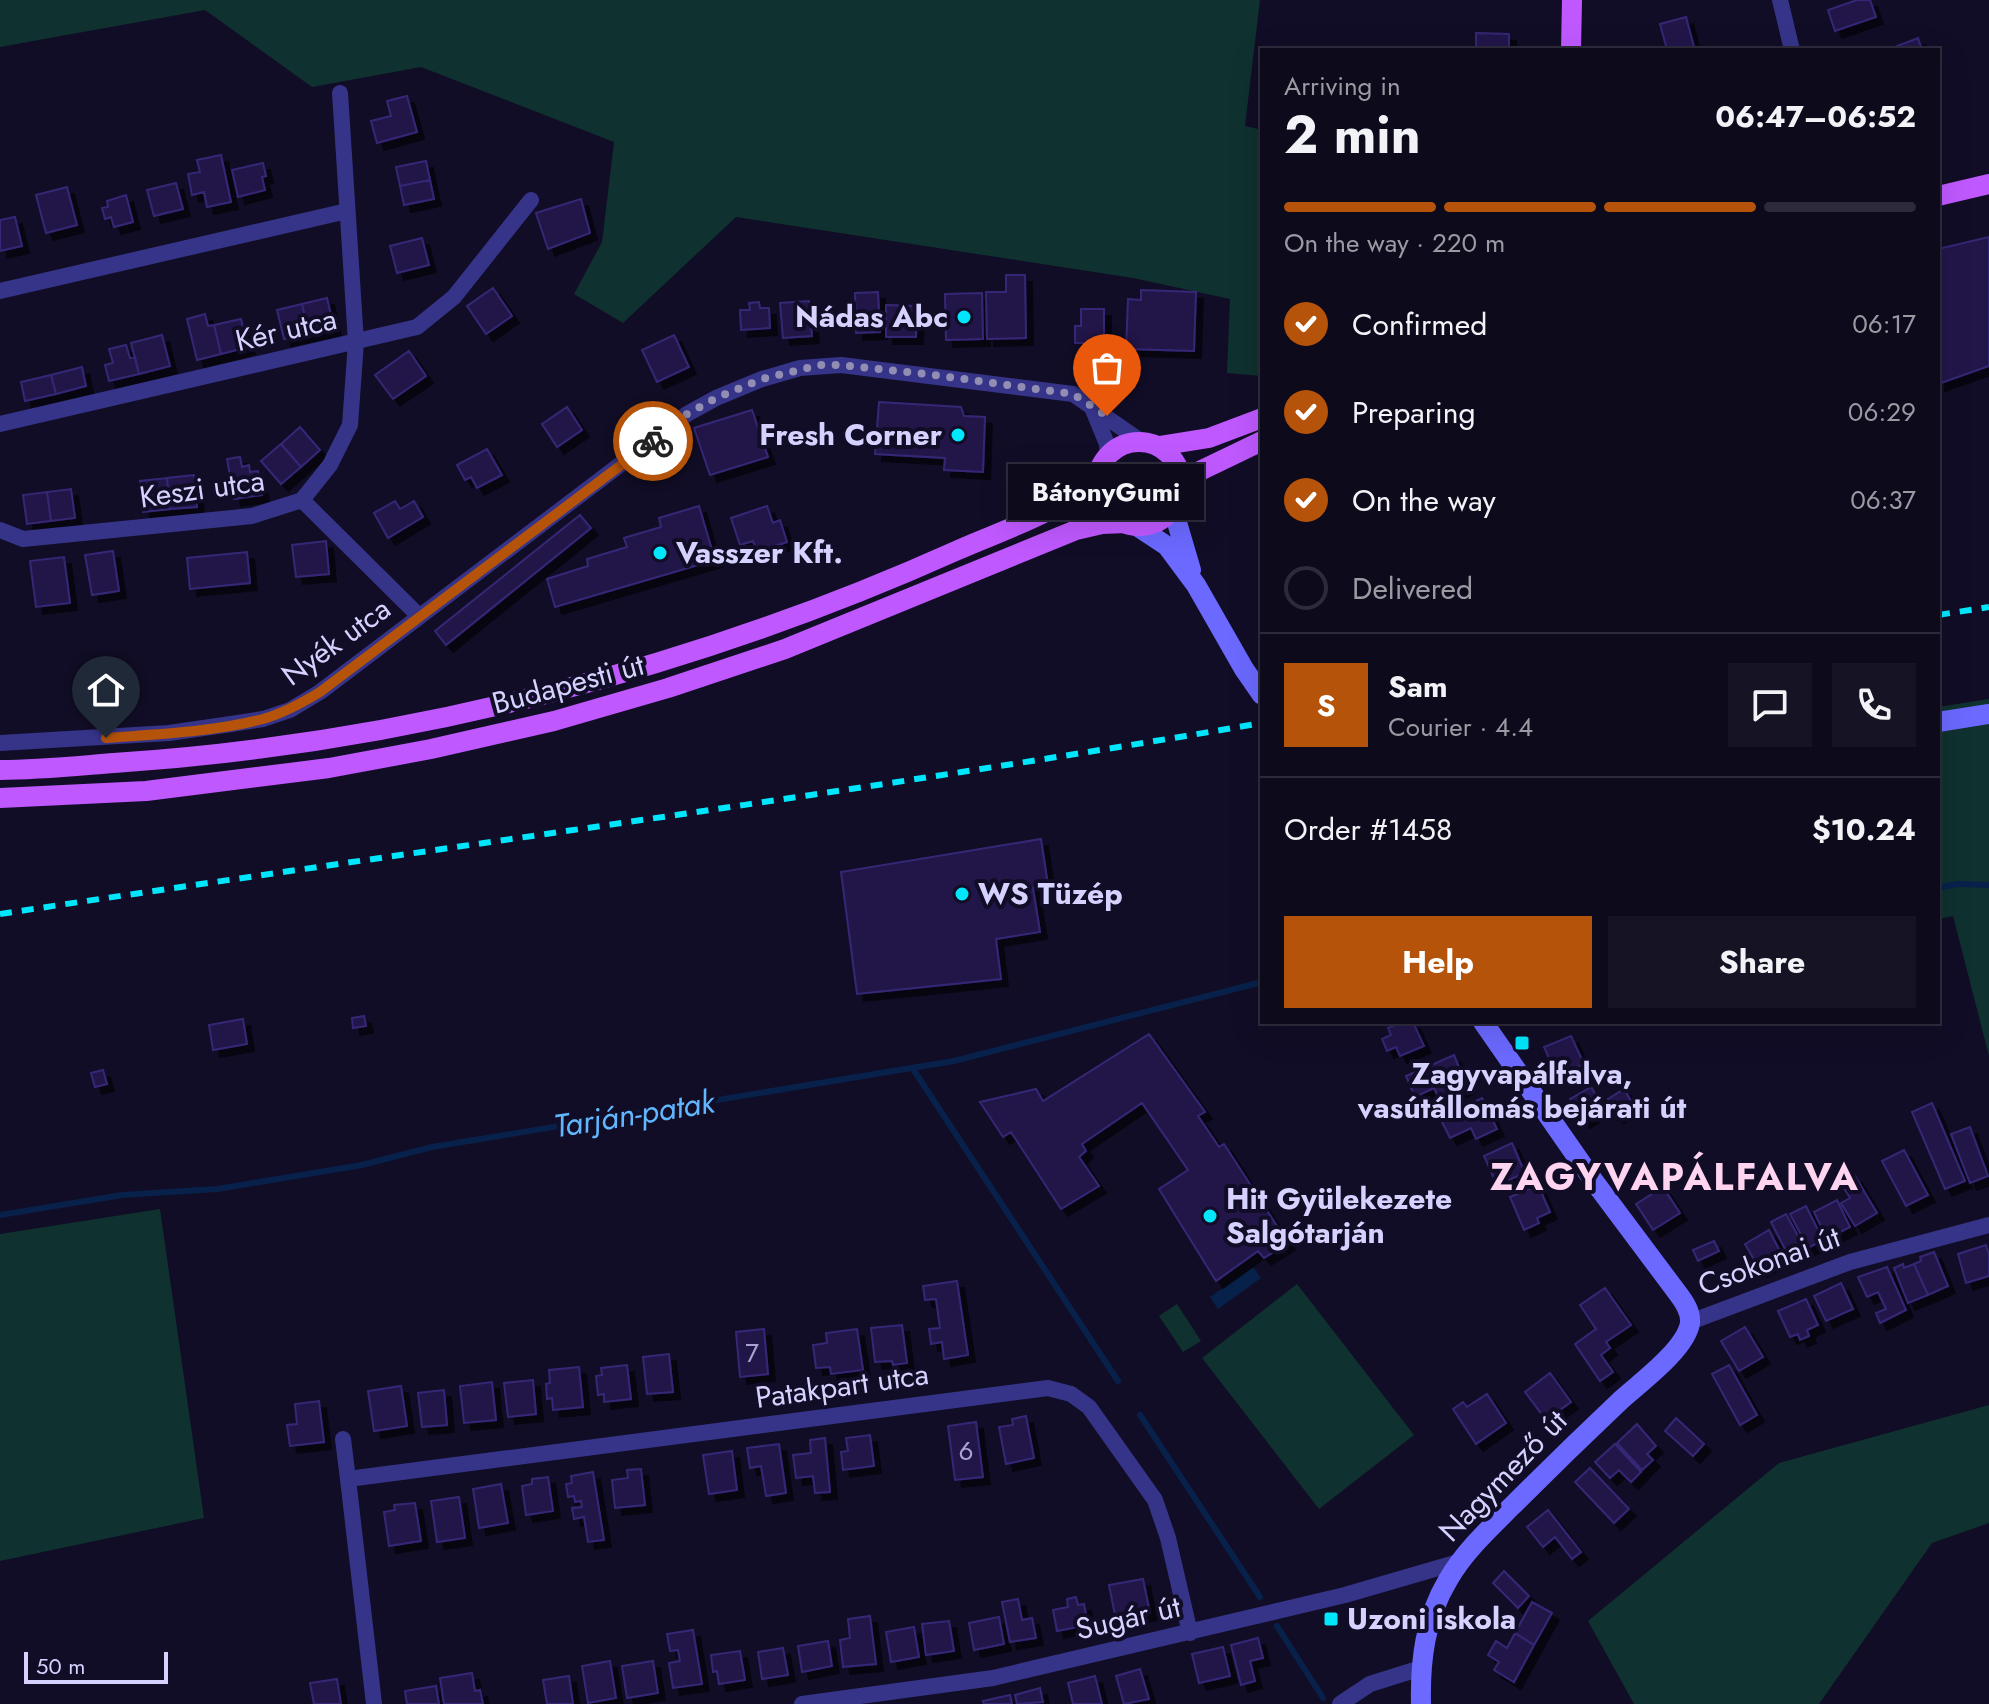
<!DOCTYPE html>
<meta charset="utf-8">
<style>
:root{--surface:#0d0a1c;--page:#161325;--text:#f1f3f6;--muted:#9a9aa3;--line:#2d2b3b;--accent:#b45309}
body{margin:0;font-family:Jost,sans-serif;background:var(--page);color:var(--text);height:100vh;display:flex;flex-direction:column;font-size:30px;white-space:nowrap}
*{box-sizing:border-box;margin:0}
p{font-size:26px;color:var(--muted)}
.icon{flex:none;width:44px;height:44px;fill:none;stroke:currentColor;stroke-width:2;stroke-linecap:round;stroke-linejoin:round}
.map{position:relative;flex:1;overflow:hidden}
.details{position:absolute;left:1260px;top:48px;width:680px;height:976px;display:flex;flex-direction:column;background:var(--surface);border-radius:0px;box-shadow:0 8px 32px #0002,0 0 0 2px var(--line)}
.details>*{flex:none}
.scale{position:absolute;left:24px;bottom:20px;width:144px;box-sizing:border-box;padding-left:8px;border:4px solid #d6d2ff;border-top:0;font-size:22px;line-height:28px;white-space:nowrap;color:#d6d2ff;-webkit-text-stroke:6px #110d26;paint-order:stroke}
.pin{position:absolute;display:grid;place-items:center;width:68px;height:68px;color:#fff;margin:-82px -34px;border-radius:50% 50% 50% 0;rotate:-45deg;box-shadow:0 0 8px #0007}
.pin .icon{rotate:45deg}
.courier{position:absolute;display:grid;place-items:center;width:80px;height:80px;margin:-40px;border:6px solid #b45309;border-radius:50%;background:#fff;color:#222;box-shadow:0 2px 10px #0007}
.bubble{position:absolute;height:56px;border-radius:0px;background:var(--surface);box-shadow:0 8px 32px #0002,0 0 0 2px var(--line);font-size:26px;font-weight:700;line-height:56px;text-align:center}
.summary em{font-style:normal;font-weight:700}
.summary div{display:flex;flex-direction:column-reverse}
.summary{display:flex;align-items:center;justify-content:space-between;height:136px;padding:0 24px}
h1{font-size:52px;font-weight:700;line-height:60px}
.bar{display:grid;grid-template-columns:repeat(4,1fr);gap:12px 8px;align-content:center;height:96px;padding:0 24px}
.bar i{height:10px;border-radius:6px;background:var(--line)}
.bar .active{background:var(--accent)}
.bar p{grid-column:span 4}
.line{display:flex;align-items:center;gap:20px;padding:0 24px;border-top:2px solid var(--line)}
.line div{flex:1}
.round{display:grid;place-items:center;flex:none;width:84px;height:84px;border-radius:0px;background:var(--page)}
ol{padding:0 24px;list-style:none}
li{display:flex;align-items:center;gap:24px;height:88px}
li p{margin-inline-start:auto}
li .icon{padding:8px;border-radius:50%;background:var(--accent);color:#fff;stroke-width:4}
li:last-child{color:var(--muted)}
li i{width:44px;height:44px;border:4px solid var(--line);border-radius:50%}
.action{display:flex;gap:16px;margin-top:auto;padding:16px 24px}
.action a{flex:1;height:92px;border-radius:0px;background:var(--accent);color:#fff;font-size:32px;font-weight:700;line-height:92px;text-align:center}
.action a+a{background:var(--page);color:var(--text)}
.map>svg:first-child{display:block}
</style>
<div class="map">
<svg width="1989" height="1704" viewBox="0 0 1989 1704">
<defs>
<filter id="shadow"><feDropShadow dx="7" dy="7" stdDeviation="0" flood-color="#0009"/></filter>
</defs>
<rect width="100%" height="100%" fill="#110d26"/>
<!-- green -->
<path fill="#0f312f" d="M0 0H1260L1245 126 1262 130V376L1227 373 1230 299 1133 278 736 217 623 323 574 294 602 242 614 142 421 67 312 87 205 10 0 47Z
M1989 699V1056L1953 916 1938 919V707Z
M160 1209 204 1518 0 1561V1234Z
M1297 1284 1414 1435 1319 1509 1202 1358Z
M1177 1304 1201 1341 1183 1352 1159 1316Z
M1989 1405V1523L1932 1543 1819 1704H1634L1588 1621 1779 1463Z"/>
<!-- water -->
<path fill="#08214a" d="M1253 1267 1261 1278 1218 1309 1210 1297Z"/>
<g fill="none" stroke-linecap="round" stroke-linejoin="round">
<!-- stream -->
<path stroke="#08214a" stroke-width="6" d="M1938 888 1957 884 1989 885
M913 1069 1118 1381
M0 1215 122 1195 217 1189 362 1165 432 1147 954 1061 1262 982
M1140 1415 1260 1597
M1277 1626 1323 1698"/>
</g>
<!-- building -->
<path fill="#211749" stroke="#362876" stroke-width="2" filter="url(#shadow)" d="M1857 0H1870L1876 17 1835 31 1828 10Z
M1686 17 1694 47 1667 50 1660 24Z
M1476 33 1509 34V50H1476Z
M1918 38 1922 50H1887Z
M407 96 417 132 377 143 371 121 391 116 387 101Z
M221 155 231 202 207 207 204 192 192 195 188 174 200 172 197 160Z
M426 161 430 180 400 186 396 167Z
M263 163 266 176 262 177 265 190 238 197 232 170Z
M430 180 434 199 404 205 400 186Z
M176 183 183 209 154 216 147 190Z
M67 187 77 225 46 233 36 195Z
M126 195 133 222 114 227 111 217 105 219 102 208 108 207 107 201Z
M581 199 590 233 548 249 536 213Z
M15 217 22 246 0 251V220Z
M1989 237V366L1938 384V249Z
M422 238 429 265 397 273 390 246Z
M1006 275H1025L1026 338 987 339 986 292H1006Z
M493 288 512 316 486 334 467 306Z
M1141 290 1196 292 1194 351 1126 349 1128 299 1141 300Z
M878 292 880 332 856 333 855 293Z
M982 293 983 339 946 340 945 294Z
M327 298 334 328 309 334 302 304Z
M809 301 812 336 783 338 780 303Z
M759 302 760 308H769L770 328 741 330 740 310H750L749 303Z
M302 304 309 334 284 339 277 310Z
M886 305 917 306 916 337H886Z
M1081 309H1104V343H1075V326H1081Z
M205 314 208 326 214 325 221 354 197 360 187 319Z
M241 319 248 347 221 354 214 325Z
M162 335 170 366 139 374 131 343Z
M674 335 689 367 657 382 642 350Z
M126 345 130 358 135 357 139 374 109 381 105 365 113 363 109 349Z
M409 351 426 376 393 399 375 375Z
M82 367 86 386 56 394 51 375Z
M51 375 56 394 25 401 21 382Z
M879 402 961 407 964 416 985 417 983 472 944 470 945 458 875 454Z
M567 407 582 430 557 447 542 424Z
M752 410 768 457 710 475 694 428Z
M300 427 320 450 301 467 281 444Z
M281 444 301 467 281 484 261 461Z
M487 449 502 475 477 488 471 477 465 480 457 465Z
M240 457 242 467 249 465 250 472 258 471 262 495 234 499 227 459Z
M194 475 197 507 170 509 167 478Z
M167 478 170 509 143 512 140 481Z
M71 489 75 518 51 521 47 492Z
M47 492 51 521 27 524 23 495Z
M395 501 400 509 414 501 423 517 388 538 374 513Z
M699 506 715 560 555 607 547 579 588 566 587 559 627 547 624 538 661 527 659 518Z
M767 506 773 523 780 520 787 542 757 552 753 541 740 545 731 518Z
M580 515 591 528 446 645 435 631Z
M326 541 329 574 296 577 292 545Z
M113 551 119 591 92 595 85 555Z
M247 552 250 583 190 589 187 558Z
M64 557 70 603 36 607 30 561Z
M1041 839 1048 885 1033 888 1040 932 996 939 1001 979 857 994 841 872Z
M364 1016 366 1026 353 1028 352 1018Z
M243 1019 247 1044 213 1050 209 1025Z
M1402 1022H1413L1424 1046 1400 1056 1396 1047 1387 1051 1382 1039 1391 1035 1388 1028Z
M1149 1034 1205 1112 1198 1116 1219 1147 1224 1144 1288 1243 1264 1258 1258 1251 1216 1281 1159 1189 1188 1170 1142 1103 1082 1144 1086 1151 1079 1157 1099 1186 1061 1209 1011 1132 1003 1137 980 1102 1036 1089 1043 1101Z
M1571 1036 1584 1064 1557 1076 1544 1047Z
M1454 1055 1467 1087 1439 1099 1434 1088 1415 1097 1406 1076Z
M103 1070 107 1084 95 1087 91 1073Z
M1591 1087 1604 1108 1583 1121 1570 1099Z
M1624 1089 1634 1106 1617 1116 1608 1099Z
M1482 1098 1497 1129 1476 1139 1471 1128 1450 1138 1440 1118Z
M1932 1103 1965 1181 1945 1189 1912 1112Z
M1970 1127 1988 1176 1970 1183 1951 1134Z
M1512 1143 1525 1173 1497 1185 1484 1156Z
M1904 1150 1928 1195 1906 1206 1882 1161Z
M1855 1176 1877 1213 1855 1226 1841 1203 1850 1198 1841 1183Z
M1538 1185 1550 1212 1537 1218 1539 1223 1524 1230 1510 1197Z
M1663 1187 1680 1213 1653 1230 1636 1204Z
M1837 1200 1850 1227 1827 1239 1814 1212Z
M1806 1206 1823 1240 1808 1248 1790 1214Z
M1786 1214 1804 1247 1788 1255 1771 1222Z
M1769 1230 1783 1257 1760 1270 1745 1244Z
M1714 1241 1719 1251 1698 1261 1693 1250Z
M1986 1245 1989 1255V1276L1966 1283 1958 1254Z
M1934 1252 1948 1286 1928 1295 1914 1264 1921 1261 1920 1257Z
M1903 1264 1904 1268 1914 1264 1928 1295 1908 1303 1894 1268Z
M1887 1267 1906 1310 1880 1323 1876 1313 1886 1309 1878 1292 1867 1297 1858 1277Z
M957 1281 968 1355 944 1359 942 1342 931 1344 929 1329 940 1328 936 1299 925 1300 923 1286Z
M1841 1283 1853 1309 1826 1321 1814 1296Z
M1605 1288 1631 1325 1606 1342 1610 1348 1601 1355 1613 1372 1600 1381 1575 1344 1596 1329 1580 1305Z
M1806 1299 1818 1325 1807 1330 1809 1336 1800 1340 1798 1334 1790 1337 1778 1311Z
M902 1325 907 1363 893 1365 892 1361 875 1362 871 1328Z
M1745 1327 1763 1357 1739 1371 1721 1341Z
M764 1329 768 1374 740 1377 736 1332Z
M857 1329 863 1370 831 1374 830 1367 816 1368 813 1345 827 1343 826 1333Z
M669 1354 673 1392 647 1394 643 1357Z
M627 1365 631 1399 604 1402V1394L598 1395 596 1376 602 1375 601 1368Z
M1729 1365 1757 1415 1740 1425 1712 1374Z
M579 1367 583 1407 553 1410 552 1398 547 1399 546 1384 550 1383 549 1370Z
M1550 1373 1571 1402 1546 1420 1525 1392Z
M533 1380 536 1414 508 1417 504 1383Z
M492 1382 496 1420 464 1423 460 1386Z
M401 1386 407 1426 374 1431 368 1391Z
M444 1390 447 1425 422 1427 418 1393Z
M1487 1394 1506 1423 1476 1444 1453 1409 1463 1402 1467 1407Z
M319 1401 324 1442 290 1446 287 1425 297 1424 295 1404Z
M1026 1416 1034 1458 1006 1464 999 1427 1013 1425 1012 1419Z
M1676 1418 1704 1444 1693 1456 1665 1431Z
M976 1422 983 1477 955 1480 948 1426Z
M1637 1424 1656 1446 1647 1454 1653 1460 1642 1470 1617 1443Z
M870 1435 874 1466 843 1470 841 1452 848 1451 846 1438Z
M825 1438 830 1492 815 1493 813 1476 796 1478 793 1455 811 1453 810 1440Z
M779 1444 786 1493 766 1496 761 1466 750 1468 747 1448Z
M1615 1444 1641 1472 1631 1482 1619 1470 1610 1478 1595 1462Z
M732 1451 737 1490 709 1494 703 1455Z
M1590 1468 1629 1509 1614 1523 1575 1482Z
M641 1469 645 1505 615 1508 612 1480 628 1478 627 1470Z
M593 1472 604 1540 588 1542 584 1517 574 1519 572 1508 582 1507 581 1501 575 1502 574 1496 568 1497 566 1484 572 1483 571 1476Z
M548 1477 553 1511 526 1515 522 1486 532 1484V1479Z
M501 1484 508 1523 479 1528 473 1489Z
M459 1497 465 1538 437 1542 431 1501Z
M415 1503 421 1541 389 1546 384 1512 395 1510 394 1505Z
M1548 1510 1581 1552 1572 1559 1555 1537 1543 1547 1527 1527Z
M1504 1571 1529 1596 1518 1608 1493 1583Z
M1143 1579 1150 1613 1116 1620 1109 1585Z
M1076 1597 1078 1605 1084 1604 1088 1625 1057 1631 1053 1610 1068 1607 1067 1599Z
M1018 1599 1022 1620 1032 1618 1036 1638 1010 1642 1002 1602Z
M1532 1602 1552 1613 1534 1645 1515 1633Z
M870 1616 876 1664 843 1667 840 1640 850 1638 848 1619Z
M999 1617 1004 1644 974 1650 969 1623Z
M949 1621 954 1651 926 1655 922 1624Z
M914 1627 919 1657 891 1662 886 1632Z
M693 1630 702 1684 673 1688 669 1663 680 1661 678 1650 670 1651 667 1634Z
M1515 1633 1534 1645 1514 1682 1494 1670 1499 1662 1488 1655 1496 1641 1507 1648Z
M1258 1638 1263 1658 1250 1661 1255 1681 1241 1685 1231 1645Z
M828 1641 832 1666 802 1672 798 1646Z
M1223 1647 1230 1676 1199 1683 1192 1654Z
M783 1648 788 1675 762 1679 758 1652Z
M740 1651 745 1680 719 1684 717 1671 713 1672 711 1655Z
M610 1661 616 1698 588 1703 582 1666Z
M653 1661 658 1693 627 1698 622 1666Z
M1140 1669 1149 1699 1124 1704 1116 1676Z
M472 1673 475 1691 480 1690 483 1704H444L440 1678Z
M569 1676 573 1704H547L543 1680Z
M1095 1676 1102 1704H1073L1068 1683Z
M337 1679 341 1704H314L310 1683Z
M436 1686 439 1704H407L405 1691Z
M1040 1688 1043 1702 1017 1704 1015 1695Z
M1010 1695 1012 1704H984L983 1701Z"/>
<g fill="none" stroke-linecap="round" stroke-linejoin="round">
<!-- street -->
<path stroke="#363489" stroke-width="16" d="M1780 0 1792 50
M0 291 347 211
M1091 405 1107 444 1108 456
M0 424 417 327 454 297 531 200
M302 500 419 616
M0 530 23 539 252 516 302 500 330 465 350 425 356 342 340 93
M0 743 169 733 231 724 263 719 290 710 320 692 687 414 716 398 762 379 800 368 841 365 1073 394 1142 442
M1690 1322 1850 1262 1989 1225
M343 1439 348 1479
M374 1704 348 1479 1048 1388 1071 1394 1089 1407 1155 1500 1168 1538 1190 1633
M802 1704 993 1678 1345 1595 1462 1561
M1340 1704 1370 1684 1421 1668"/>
<!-- secondary -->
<path stroke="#6b69ff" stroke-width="20" d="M1173 509 1191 570
M1135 525 1167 546 1196 585 1244 669 1262 695
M1938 722 1989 714
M1421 1704C1420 1661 1425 1618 1448 1580 1464 1552 1489 1529 1512 1506 1548 1470 1584 1435 1621 1400 1641 1382 1686 1349 1690 1323 1691 1312 1685 1303 1679 1295L1593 1180 1483 1022"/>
<!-- primary -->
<path stroke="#bf59ff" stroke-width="20" d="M1571 50 1572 0
M1938 196 1989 184
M1097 484a42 42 0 1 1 84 0a42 42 0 1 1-84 0Z
M1159 446 1209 438 1262 418
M1181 480 1262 441
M0 770C38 770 76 766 114 763 404 744 693 669 958 550 1002 530 1070 510 1099 472
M0 798 146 791 329 768 431 749 554 721 668 688 785 649 1076 530 1102 524 1126 523"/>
<!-- rail -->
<path stroke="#00e7fd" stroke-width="6" stroke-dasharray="12 10" stroke-linecap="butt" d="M1938 615 1989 607
M0 914C421 850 843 795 1262 723"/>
</g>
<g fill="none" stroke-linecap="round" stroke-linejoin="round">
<!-- done -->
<path stroke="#918db3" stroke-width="8" stroke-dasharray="0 14.4" d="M653 441 687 414 716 398 762 379 820 365H841L927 374 1073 394 1107 416"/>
<!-- route -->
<path stroke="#b45309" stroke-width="10" d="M106 738C158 734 213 732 263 719 284 713 302 703 320 692L653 441"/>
</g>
<!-- markers -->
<g fill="#00e7fd" stroke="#110d26" stroke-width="3">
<circle cx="964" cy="317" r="8"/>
<circle cx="958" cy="435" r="8"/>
<circle cx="660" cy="553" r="8"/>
<circle cx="962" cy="894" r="8"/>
<rect x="1514" y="1035" width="16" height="16" rx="4"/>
<circle cx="1210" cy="1216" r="8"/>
<rect x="1323" y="1611" width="16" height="16" rx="4"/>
</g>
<g text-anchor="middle" stroke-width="8" stroke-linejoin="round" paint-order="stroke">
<!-- number labels -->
<g font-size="26" fill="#a9a3d2">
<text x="752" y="1362">7</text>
<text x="966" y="1460">6</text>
</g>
<!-- poi labels -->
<g font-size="30" font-weight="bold" fill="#d6d2ff" stroke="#110d26" text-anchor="start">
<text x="948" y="327" text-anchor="end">Nádas Abc</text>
<text x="942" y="445" text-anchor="end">Fresh Corner</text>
<text x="676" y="563">Vasszer Kft.</text>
<text x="978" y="904">WS Tüzép</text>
<text x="1522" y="1084" text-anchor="middle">Zagyvapálfalva,<tspan x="1522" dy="34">vasútállomás bejárati út</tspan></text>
<text x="1226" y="1209">Hit Gyülekezete<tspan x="1226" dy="34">Salgótarján</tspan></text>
<text x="1347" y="1629">Uzoni iskola</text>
</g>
<!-- street labels -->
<g font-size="30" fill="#d6d2ff" stroke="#110d26">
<text transform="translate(286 330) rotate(-13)" y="10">Kér utca</text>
<text transform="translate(202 489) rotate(-8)" y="10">Keszi utca</text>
<text transform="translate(336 642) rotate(-36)" y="10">Nyék utca</text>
<text transform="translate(568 684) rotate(-15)" y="10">Budapesti út</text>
<text transform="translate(1769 1261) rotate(-20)" y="10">Csokonai út</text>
<text transform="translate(842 1386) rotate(-8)" y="10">Patakpart utca</text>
<text transform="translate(1503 1476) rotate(-46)" y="10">Nagymező út</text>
<text transform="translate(1128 1618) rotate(-13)" y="10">Sugár út</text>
</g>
<!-- water labels -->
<g font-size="32" font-style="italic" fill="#60b7ff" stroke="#110d26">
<text transform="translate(634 1114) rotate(-9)" y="11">Tarján-patak</text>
</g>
<!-- district labels -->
<g font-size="38" font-weight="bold" letter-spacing="2" fill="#ffd4f0" stroke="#110d26">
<text x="1675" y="1190">ZAGYVAPÁLFALVA</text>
</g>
</g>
</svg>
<div class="scale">50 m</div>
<div class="pin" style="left:1107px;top:416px;background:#ea580c"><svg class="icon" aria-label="bag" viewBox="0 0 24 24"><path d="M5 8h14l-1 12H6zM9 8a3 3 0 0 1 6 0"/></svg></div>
<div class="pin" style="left:106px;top:738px;background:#1f2937"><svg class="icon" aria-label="home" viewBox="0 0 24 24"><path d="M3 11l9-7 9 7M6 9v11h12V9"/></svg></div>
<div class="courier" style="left:653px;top:441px"><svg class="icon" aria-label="bike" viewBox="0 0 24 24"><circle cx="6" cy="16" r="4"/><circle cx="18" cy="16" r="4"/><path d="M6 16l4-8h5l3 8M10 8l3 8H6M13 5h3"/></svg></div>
<div class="bubble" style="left:1008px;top:464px;width:196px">BátonyGumi</div>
<section class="details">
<div class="summary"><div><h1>2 min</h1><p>Arriving in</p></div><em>06:47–06:52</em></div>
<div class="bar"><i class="active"></i><i class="active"></i><i class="active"></i><i></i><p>On the way · 220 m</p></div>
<ol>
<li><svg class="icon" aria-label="check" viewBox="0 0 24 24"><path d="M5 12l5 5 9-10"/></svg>Confirmed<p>06:17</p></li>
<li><svg class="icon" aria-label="check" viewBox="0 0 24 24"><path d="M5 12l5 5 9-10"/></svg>Preparing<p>06:29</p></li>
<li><svg class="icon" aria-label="check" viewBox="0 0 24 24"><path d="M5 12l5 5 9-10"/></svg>On the way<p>06:37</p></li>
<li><i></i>Delivered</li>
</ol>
<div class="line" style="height:144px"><b class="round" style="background:var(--accent);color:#fff">S</b><div><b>Sam</b><p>Courier · 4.4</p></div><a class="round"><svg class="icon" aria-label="chat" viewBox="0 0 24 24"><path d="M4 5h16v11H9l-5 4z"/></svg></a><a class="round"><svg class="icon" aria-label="phone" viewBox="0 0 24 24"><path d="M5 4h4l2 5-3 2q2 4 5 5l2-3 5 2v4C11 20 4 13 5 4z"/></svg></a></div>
<div class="line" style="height:104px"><div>Order #1458</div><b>$10.24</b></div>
<div class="action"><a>Help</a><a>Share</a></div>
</section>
</div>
